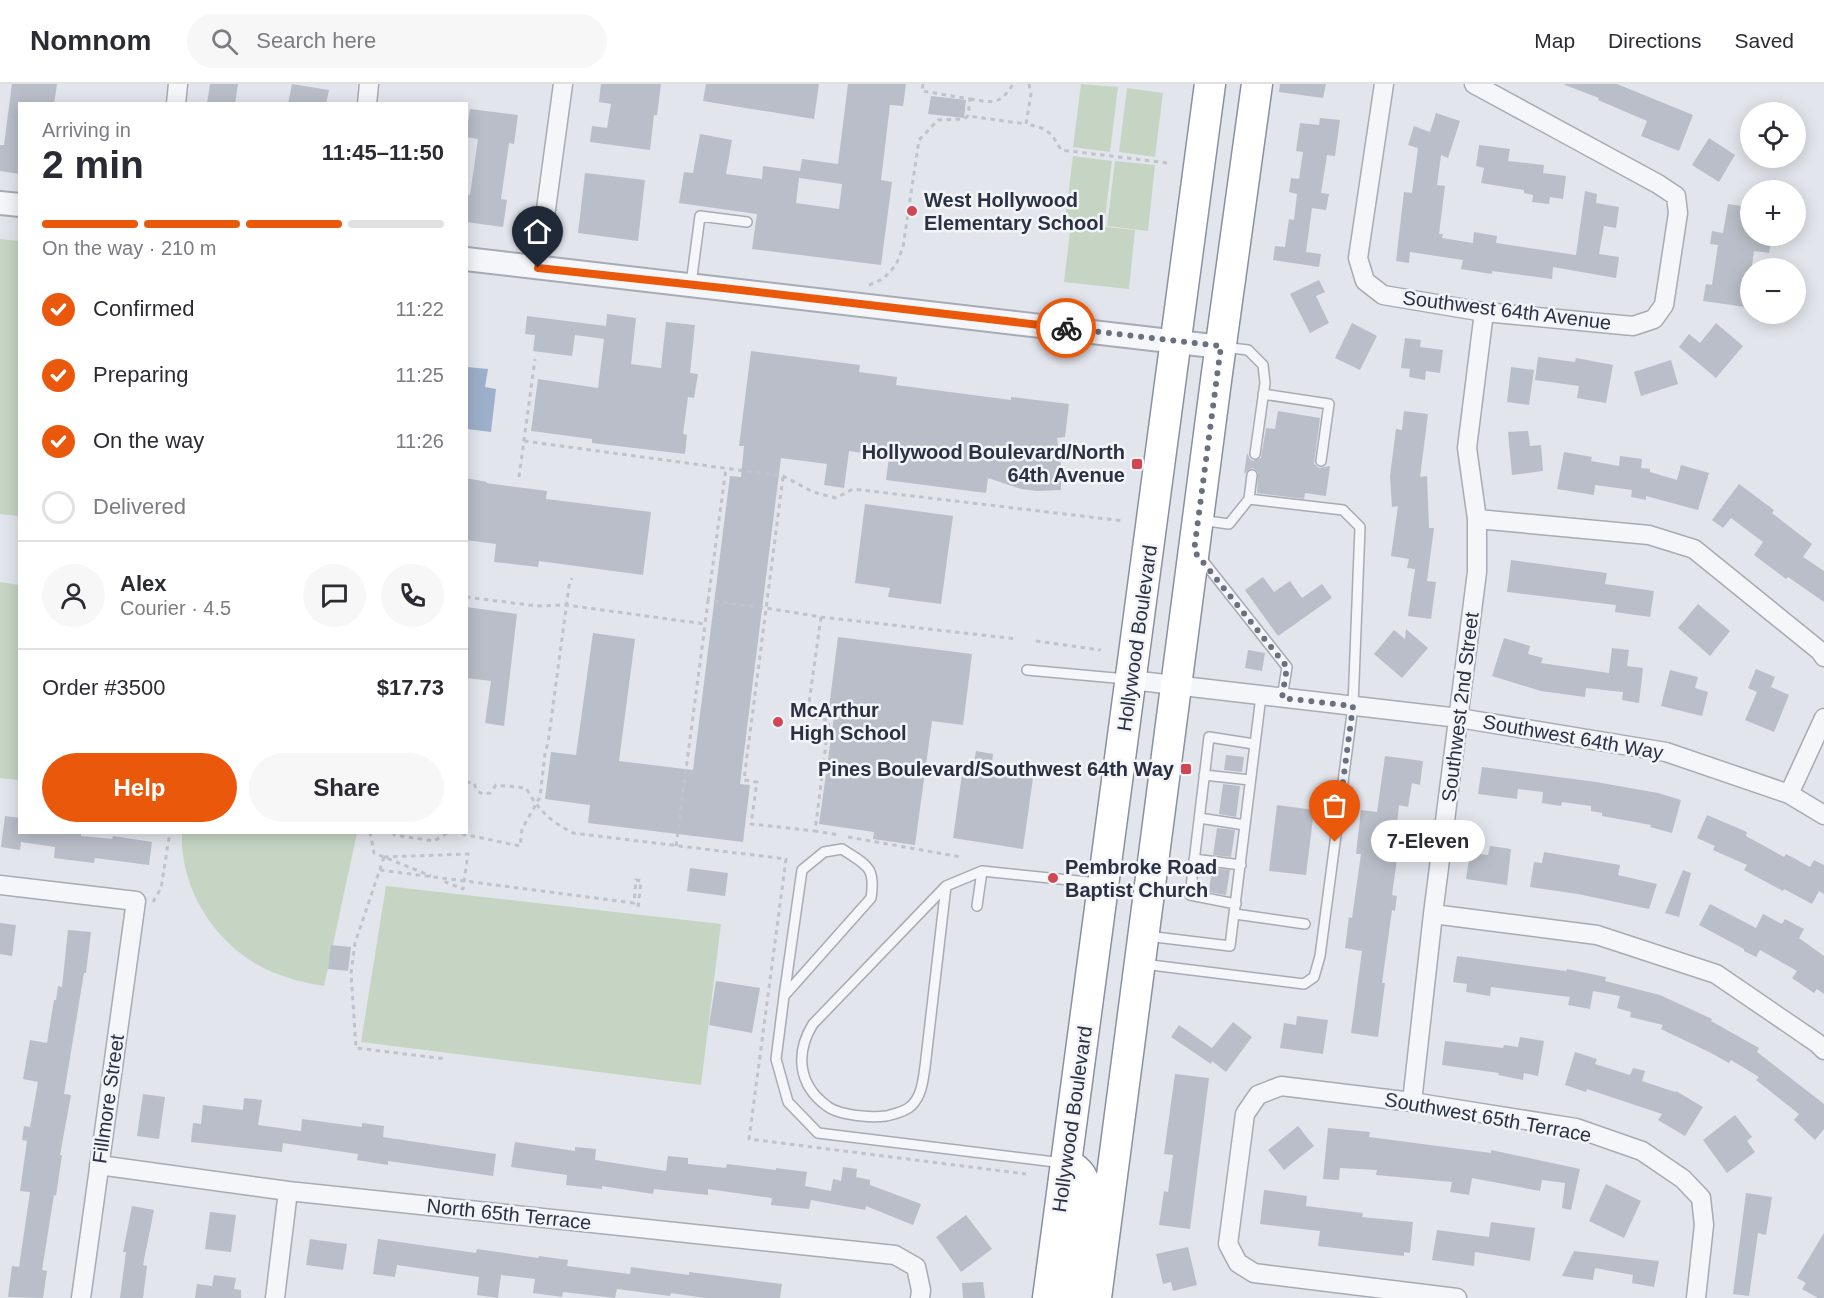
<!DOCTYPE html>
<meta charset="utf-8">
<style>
:root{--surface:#fff;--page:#f7f7f7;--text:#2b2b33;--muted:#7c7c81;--line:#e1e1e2;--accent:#ea580c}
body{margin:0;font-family:Arial,sans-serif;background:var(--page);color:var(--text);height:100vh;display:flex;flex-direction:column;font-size:22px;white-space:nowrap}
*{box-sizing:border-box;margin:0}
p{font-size:20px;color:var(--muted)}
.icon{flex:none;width:33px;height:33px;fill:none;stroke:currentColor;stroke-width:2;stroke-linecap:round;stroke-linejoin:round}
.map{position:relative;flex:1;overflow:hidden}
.sheet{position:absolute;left:18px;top:18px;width:450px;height:732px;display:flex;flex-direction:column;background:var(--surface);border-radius:0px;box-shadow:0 3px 15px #0003}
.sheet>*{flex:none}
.controls{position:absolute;left:1740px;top:18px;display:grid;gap:12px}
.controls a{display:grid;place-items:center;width:66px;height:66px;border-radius:50%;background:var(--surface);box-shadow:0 3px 15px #0003;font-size:30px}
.pin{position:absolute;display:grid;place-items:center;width:51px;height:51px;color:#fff;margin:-62px -26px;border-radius:50% 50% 50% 0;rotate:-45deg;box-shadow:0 0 6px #0007}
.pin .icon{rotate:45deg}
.courier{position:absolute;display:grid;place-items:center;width:60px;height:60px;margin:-30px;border:4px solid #ea580c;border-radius:50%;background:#fff;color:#222;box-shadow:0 2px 8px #0007}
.bubble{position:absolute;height:42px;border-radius:21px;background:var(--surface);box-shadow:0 3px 15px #0003;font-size:20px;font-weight:800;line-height:42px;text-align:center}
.overview em{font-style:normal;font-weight:800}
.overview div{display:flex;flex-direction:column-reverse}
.overview{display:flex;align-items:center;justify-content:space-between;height:102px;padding:0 24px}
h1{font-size:39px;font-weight:800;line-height:45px}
.bar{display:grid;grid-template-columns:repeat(4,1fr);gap:9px 6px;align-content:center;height:72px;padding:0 24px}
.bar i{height:8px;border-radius:4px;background:var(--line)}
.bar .selected{background:var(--accent)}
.bar p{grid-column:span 4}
.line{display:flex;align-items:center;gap:15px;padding:0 24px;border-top:2px solid var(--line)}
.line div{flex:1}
.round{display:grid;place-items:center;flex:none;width:63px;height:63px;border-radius:32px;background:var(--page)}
ol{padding:0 24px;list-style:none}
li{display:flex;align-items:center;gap:18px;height:66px}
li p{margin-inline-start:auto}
li .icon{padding:6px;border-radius:50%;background:var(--accent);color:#fff;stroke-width:4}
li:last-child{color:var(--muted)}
li i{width:33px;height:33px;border:3px solid var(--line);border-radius:50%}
.action{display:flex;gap:12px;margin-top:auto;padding:12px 24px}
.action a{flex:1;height:69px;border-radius:36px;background:var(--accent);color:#fff;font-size:24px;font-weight:800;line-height:69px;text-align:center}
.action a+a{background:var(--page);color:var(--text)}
header{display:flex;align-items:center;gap:36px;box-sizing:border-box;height:84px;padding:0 30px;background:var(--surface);border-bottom:2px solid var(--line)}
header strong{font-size:28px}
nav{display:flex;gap:33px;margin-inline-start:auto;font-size:21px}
.search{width:420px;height:54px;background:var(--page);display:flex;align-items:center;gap:15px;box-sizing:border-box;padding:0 21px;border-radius:33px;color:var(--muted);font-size:22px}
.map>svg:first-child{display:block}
</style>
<header>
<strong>Nomnom</strong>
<div class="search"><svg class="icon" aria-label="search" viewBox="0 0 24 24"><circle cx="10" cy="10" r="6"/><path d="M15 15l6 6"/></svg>Search here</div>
<nav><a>Map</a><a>Directions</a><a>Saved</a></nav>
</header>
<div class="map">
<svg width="1824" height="1214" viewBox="0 0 1824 1214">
<rect width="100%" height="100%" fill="#e2e5eb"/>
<!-- green -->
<path fill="#c6d5c3" d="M1081 0 1118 3 1110 68 1073 63Z
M1127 4 1163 9 1155 73 1119 68Z
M1073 72 1112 77 1104 142 1065 137Z
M1115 77 1155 81 1148 147 1107 142Z
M1071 139 1135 146 1129 205 1064 198Z
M0 155 19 157V432L0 430Z
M0 498 19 501V696L0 694Z
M182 749H357L324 902C301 898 279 893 258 881 219 859 189 817 183 771 182 764 182 756 182 749Z
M386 802 721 840 701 1001 361 958Z"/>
<!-- water -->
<path fill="#9db0cb" d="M467 283 488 285 485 303 496 305 491 348 467 345Z"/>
<!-- building -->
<path fill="#b9bec8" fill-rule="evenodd" d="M12 0H57L54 20H20V90L0 87V61H4Z
M210 0H238L235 20H207Z
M292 0 329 6 326 20H288Z
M601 0H661L657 31H654L650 66 590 58 592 42 607 44 611 20 599 18Z
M706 0H819L814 35 703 17Z
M848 0H906L903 22 890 21 881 96 892 98 881 181 752 165 757 130 679 119 684 88 693 89 700 50 732 56 726 90 762 95 763 82 800 87 802 75 838 80ZM799 94 842 100 839 125 796 119Z
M1280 0H1326L1323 14 1279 8Z
M1565 0H1617L1693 31 1679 67 1641 52 1647 37 1598 16 1599 14 1565 1Z
M931 12 966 16 964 34 928 30Z
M470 25 518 31 514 60 509 59 501 115 507 116 503 143 466 138V111H470L478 55 466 53Z
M1436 29 1460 37 1448 74 1441 71 1437 101 1445 102 1439 150H1443L1442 154 1473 159 1474 148 1497 152 1496 159 1576 171 1585 107 1597 110 1596 119 1619 123 1616 144 1604 142 1599 170 1619 173 1616 194 1553 183 1552 195 1492 187V190L1461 185 1463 176 1410 168 1409 179 1396 177 1404 108 1412 109 1418 64 1408 61 1414 42 1430 48Z
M1320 34 1340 36 1335 72 1327 71 1321 109 1329 110 1326 126 1312 124 1306 168 1321 170 1319 183 1273 176 1275 162 1285 163 1289 135 1294 136 1297 110 1289 108 1291 94 1299 95 1303 68 1296 67 1300 39 1319 41Z
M1709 54 1735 71 1719 98 1692 81Z
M1479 61 1510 65 1508 77 1544 81 1543 89 1566 92 1563 115 1550 113 1549 120 1532 118 1533 111 1524 109V106L1481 99 1484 84 1476 82Z
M585 89 645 96 638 157 578 149Z
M1728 120 1749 123 1746 142 1750 143V152H1772L1769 169 1754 167 1746 223 1703 217 1706 200 1712 201 1718 161 1710 160 1712 147 1723 149Z
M1319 196 1325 208 1316 212 1329 239 1310 249 1290 210Z
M607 230 636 234 631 280 661 284 666 238 695 241 690 289 698 290 694 314 688 313 683 350 687 351 685 370 592 359V355L531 347 538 295 598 304 604 255 575 251 572 272 533 267 535 251 525 250 527 232 606 242Z
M1352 239 1377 252 1360 286 1335 274Z
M1716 239 1743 262 1716 294 1679 263 1689 250 1700 259Z
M1405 254 1421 256 1420 263 1443 266 1440 289 1426 287 1425 296 1409 293 1410 285 1401 284Z
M751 267 860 281 859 288 897 293 896 301 1011 316V313L1069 320 1065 353 1057 354 1061 381V406L1037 407 1021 405 988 394 986 409 886 396 889 373 849 367 844 404 824 401 827 380 781 374 740 700 750 701 743 758 588 739 590 721 545 715 551 668 576 671 593 549 635 555 619 677 693 686 730 392 741 393 744 362H739Z
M1538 273 1575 278 1576 274 1613 281 1606 319 1577 314 1579 302 1535 296Z
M1671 276 1678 300 1641 312 1634 288Z
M1511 283 1534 286 1529 321 1507 318Z
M1278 327 1320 334 1314 380 1319 384 1330 382 1326 412 1305 409 1304 415 1257 409 1258 388 1253 384 1250 385 1244 390 1247 369 1250 375 1253 377 1261 374 1266 344 1275 345Z
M1404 327 1428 330 1420 393 1427 392 1429 444H1434L1427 497 1436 498 1431 535 1408 532 1415 485 1407 484 1409 475 1391 472 1398 422 1392 423 1390 392 1396 345 1402 346Z
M1528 347 1530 362 1541 361 1543 387 1512 391 1508 348Z
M1564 368 1592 373 1591 377 1619 382 1620 372 1642 375 1641 384 1650 385V388L1677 396 1681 381 1709 389 1698 426 1646 412V416L1631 413 1632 406 1595 401 1594 411 1557 405Z
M466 394 487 398 486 399 547 407 546 415 651 428 643 491 539 477 538 483 494 478 496 460 466 456Z
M1739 400 1774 426 1772 429 1812 460 1803 473 1824 487V518L1788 493 1786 495 1754 471 1763 458 1731 434 1723 444 1712 436Z
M865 420 953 432 941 520 888 513 890 504 855 499Z
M1511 476 1607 489 1605 500 1654 507 1650 533 1615 528 1616 521 1507 508Z
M1263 493 1274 508 1290 497 1302 514 1322 500 1332 514 1278 552 1245 506Z
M1698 520 1730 547 1710 572 1678 544Z
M466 523 517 530 504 642 485 639 491 597 466 594Z
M1406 545 1428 564 1402 594 1374 570 1394 546 1405 555Z
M838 553 972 570 963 641 932 637 915 761 873 755 874 748 819 740 835 625 829 624Z
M1504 554 1530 562 1528 570 1543 574 1541 579 1609 589 1612 564 1629 566 1627 582 1643 584 1642 586 1643 585 1639 619 1622 616 1623 608 1586 604 1585 613 1541 607 1492 592Z
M1248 566 1265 569 1262 587 1245 584Z
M1756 585 1775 593 1771 603 1789 611 1774 648 1745 636 1757 608 1748 604Z
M1670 586 1698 593 1695 604 1708 608 1702 632 1661 622Z
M976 667 993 670 991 688 1033 694 1023 765 953 754 963 683 973 684Z
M1226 671 1244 673 1242 688 1224 686Z
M1385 672 1423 677 1420 701 1412 699 1408 723 1399 721 1396 751 1406 752 1403 775H1397L1392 811 1397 812 1395 827 1392 826 1382 899H1385L1378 953 1351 949 1362 867 1345 864 1349 833 1352 834 1361 770H1356L1361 726 1377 728Z
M1482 683 1596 698 1658 709 1681 716 1672 749 1650 743 1651 741 1602 732V729L1591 727V722L1562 718 1561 722 1542 719 1543 708 1518 705 1517 715 1478 710Z
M1223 700 1240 702 1236 733 1219 730Z
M1277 721 1314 726 1306 791 1269 787Z
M1707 731 1747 748 1746 752 1784 773 1786 770 1810 783 1814 776 1824 781V810L1819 807 1812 820 1784 805 1783 807 1744 786 1747 781 1713 766 1715 762 1697 754Z
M5 732 20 734V748H81V752L112 755 113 752 152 758 149 781 95 774 94 779 54 774 55 763 21 758 20 766 1 763Z
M1217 744 1235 746 1231 773 1213 771Z
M1490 762 1511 765 1507 801 1466 795 1470 769 1488 771Z
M1544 768 1620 781 1618 791 1657 800 1649 825 1578 810 1530 803 1534 778 1542 779Z
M690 784 728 789 725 812 687 807Z
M1212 784 1230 786 1226 811 1209 808Z
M1683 786 1691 789 1679 833 1665 829Z
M1710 820 1756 844 1763 830 1782 840 1785 835 1804 845 1799 854 1824 872V910L1817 905 1814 909 1792 894 1797 887 1760 866 1756 873 1744 867V865L1699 841Z
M0 839 16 841 12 872 0 870Z
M68 846 91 848 86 889H84L64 1010 71 1011 60 1071H62L56 1112 54 1111 42 1186 47 1187 43 1214 8 1213 12 1182 19 1183 30 1108 20 1107 27 1057 22 1056 24 1042 30 1043 38 998 23 995 30 956 47 959 54 916H56L58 902 62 903Z
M331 861 351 863 348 887 328 885Z
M1457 872 1566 887 1567 885 1606 893 1605 897 1660 911 1712 935 1711 937 1759 964 1757 968 1824 1020V1045L1815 1056 1794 1036 1799 1030 1756 996 1759 993 1731 976 1729 979 1709 968 1661 945 1663 941 1630 933 1631 928 1617 924 1620 912 1593 907 1590 925 1568 921 1570 913 1491 903 1490 912 1466 908 1467 900 1453 898Z
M716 897 760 904 752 949 709 941Z
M1297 932 1328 936 1323 970 1280 964 1284 939 1296 941Z
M1233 938 1252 953 1226 988 1212 977 1211 980 1171 953 1179 941 1212 964Z
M1520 953 1544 957 1538 992 1524 989 1523 996 1498 991 1499 989 1442 981 1445 957 1503 964 1504 961 1518 963Z
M1575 968 1597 975 1595 980 1630 991 1633 984 1645 987 1642 997 1675 1008 1676 1007 1703 1023 1685 1052 1658 1036 1662 1030 1587 1005 1586 1008 1565 1001Z
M1175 990 1209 994 1190 1145 1159 1141 1164 1107 1168 1108 1173 1071 1164 1070Z
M143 1010 165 1013 159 1055 137 1052Z
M244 1014 262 1016 258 1041 301 1047 302 1035 362 1043V1039L384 1042 383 1053 496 1070 493 1092 388 1077V1081L357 1076 358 1070 283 1059 282 1068 191 1058 193 1039 201 1040 203 1021 243 1026Z
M1735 1031 1752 1053 1747 1057 1755 1068 1727 1089 1703 1056Z
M1298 1042 1314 1062 1284 1086 1268 1066Z
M1328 1044 1370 1048 1369 1053 1491 1069V1066L1580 1085 1571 1126 1562 1124 1565 1099 1542 1096 1540 1107 1472 1094 1469 1111 1450 1108 1452 1098 1376 1091 1377 1086 1340 1084 1339 1096 1323 1095Z
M515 1058 575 1067V1063L596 1065 595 1076 666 1087 668 1072 688 1074V1080L726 1084 727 1080 776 1086V1084L807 1088 805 1102 831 1107 833 1095 841 1097 843 1083 857 1085 856 1093 870 1096V1101L921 1120 913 1141 866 1122 865 1126 811 1116 809 1125 771 1121 772 1114 708 1105V1111L654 1105 653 1110 602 1102V1105L566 1101 567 1091 511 1083Z
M1606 1100 1641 1117 1624 1154 1589 1137Z
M1264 1106 1307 1112 1306 1122 1363 1129 1362 1133 1413 1138 1410 1169 1404 1168V1172L1318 1162 1320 1147 1260 1140Z
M1746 1109 1772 1113 1766 1151 1758 1149 1749 1212 1733 1210Z
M132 1122 154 1126 143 1181 147 1182 143 1214H120L126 1168H123Z
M210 1128 236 1131 231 1168 205 1165Z
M966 1131 992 1165 961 1188 936 1153Z
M1491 1138 1535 1144 1530 1177 1475 1168 1474 1182 1432 1176 1437 1146 1489 1153Z
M1824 1149V1214H1818L1802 1205 1806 1199 1797 1194Z
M310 1155 347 1160 343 1186 306 1181Z
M378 1155 476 1169 477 1165 538 1174 539 1172 568 1176 567 1182 630 1190 631 1183 689 1191V1188L782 1200 780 1214H705L671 1209 670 1212 617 1205 615 1214 563 1208 562 1213 533 1209 535 1195 501 1191 498 1214 477 1211 479 1193 397 1181 395 1193 373 1190Z
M1188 1163 1197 1201 1173 1207 1171 1198 1163 1200 1156 1170Z
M1574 1167 1659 1177 1654 1203 1632 1199 1633 1191 1595 1184 1593 1196 1562 1192Z
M214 1191 236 1194 234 1205 241 1206V1214H195L197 1200 212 1202Z
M983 1198 985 1214H963L962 1199Z"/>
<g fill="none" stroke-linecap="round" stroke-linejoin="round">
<!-- service casing -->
<g stroke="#a7abb5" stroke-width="12">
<path id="service" d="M691 200 700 132 747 138
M1223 263 1248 266 1263 281 1265 299 1255 370
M1263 310 1329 320 1321 377
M1200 436 1229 440 1249 415 1252 391
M1200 473 1287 583 1282 614
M1027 586 1126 595
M1204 691 1250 696
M1199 734 1245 741
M1194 775 1241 781
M946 802 925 983C923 996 922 1012 911 1022 905 1028 894 1030 886 1032 877 1033 871 1033 862 1032 851 1031 836 1029 827 1022 798 1001 795 969 813 940L946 802 982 787 1098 799
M1236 820 1190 811 1209 653 1254 660
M977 822 982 787
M1235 830 1305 840
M1147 852 1230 862 1261 612
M1143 880 1304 900 1314 893 1320 872 1353 622 1360 443 1343 426 1249 415
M784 912 802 786 824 768 842 765C866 781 876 782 871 814L784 912 776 975 788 1018 818 1049 1063 1079"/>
</g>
<!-- minor casing -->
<g stroke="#a7abb5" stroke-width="21">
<path id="minor" d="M1384 0 1358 174 1365 197 1383 211 1484 228 1633 242 1654 235 1664 221 1678 129 1676 112 1658 100 1474 0
M176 20 178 0
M367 20 369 0
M538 184 563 0
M1477 435 1649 451 1694 465 1820 567 1824 573
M1131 596 1459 634 1666 668 1789 710 1824 731
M1789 710 1824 634
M0 801 136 817 81 1214
M1433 830 1597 851 1716 890 1817 959 1824 966
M1412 1018 1433 830 1477 488V435L1467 364 1484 228
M99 1081 288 1107 895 1171 916 1183 921 1206 920 1214
M275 1214 288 1107
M1457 1214 1254 1189 1238 1179 1228 1160 1245 1030 1258 1011 1281 1002 1412 1018 1576 1044 1642 1067 1683 1095 1701 1114 1704 1141 1696 1214"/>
</g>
<!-- tertiary casing -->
<g stroke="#a7abb5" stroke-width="26">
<path id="tertiary" d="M0 119 20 121
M466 175 1221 263"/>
</g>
<!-- trunk casing -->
<g stroke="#8991a1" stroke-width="33">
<path id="trunk" d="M1066 1079C1080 1087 1085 1094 1086 1110L1074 1214
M1048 1214 1210 0
M1096 1214 1217 289 1257 0"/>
</g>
<!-- path -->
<path stroke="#c0c3ca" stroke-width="3" stroke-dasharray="4.5 4.5" stroke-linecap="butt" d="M923 0 922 7 970 15 968 32
M1029 0 1031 10 1026 40C1046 44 1051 47 1061 66L1168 79
M970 15C993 19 1000 21 1013 0
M869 201 883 195 896 181 903 163 919 56 938 36 964 35 968 32 1026 40
M524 357 783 392 813 408 836 414 853 405 1124 437
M519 393 535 275
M783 393 744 696 757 698 751 740 815 747
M466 513 537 522 566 521 705 540 708 517H714L766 524 821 533 1017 555
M708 517 726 384
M821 533 807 633 829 636 815 747 839 751
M1036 557 1101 566
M466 698 474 699 477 707 483 710 490 709 496 701 526 704C539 727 550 737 573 749L786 775 749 1055 1026 1090
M370 748 374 769 431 792
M394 748V751L434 757 449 748
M453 748 520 762 522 745 540 713 545 669 548 659 569 502 572 494
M848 753 961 773
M676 762 705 541
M384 773 355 859 351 889 356 964 446 975
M384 773 468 770 463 805 443 797
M380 786 634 819 636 796 641 797 638 824
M153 818 161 804 170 748"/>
<!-- service -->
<use href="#service" stroke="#f5f6f9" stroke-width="9"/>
<!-- minor -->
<use href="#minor" stroke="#f5f6f9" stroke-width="18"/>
<!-- tertiary -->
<use href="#tertiary" stroke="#f5f6f9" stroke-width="22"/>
<!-- trunk -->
<use href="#trunk" stroke="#fff" stroke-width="30"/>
</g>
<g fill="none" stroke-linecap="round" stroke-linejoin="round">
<!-- done -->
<path stroke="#6a707e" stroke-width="6" stroke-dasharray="0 10.8" d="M1066 244 1221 262 1194 467 1287 583 1282 614 1353 622 1335 758"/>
<!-- route -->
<path stroke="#ea580c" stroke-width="8" d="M538 184 732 205 1066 244"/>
</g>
<!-- markers -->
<g fill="#d04753" stroke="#f2f4f8" stroke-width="2">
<circle cx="912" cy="127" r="6"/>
<rect x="1131" y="374" width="12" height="12" rx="3"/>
<circle cx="778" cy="638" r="6"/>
<rect x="1180" y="679" width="12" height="12" rx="3"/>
<circle cx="1053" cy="794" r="6"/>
</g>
<g text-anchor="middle" stroke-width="5" stroke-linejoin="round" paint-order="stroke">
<!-- poi labels -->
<g font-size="20" font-weight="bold" fill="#2a3143" stroke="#f2f4f8" text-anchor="start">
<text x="924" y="123">West Hollywood<tspan x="924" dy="23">Elementary School</tspan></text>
<text x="1125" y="375" text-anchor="end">Hollywood Boulevard/North<tspan x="1125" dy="23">64th Avenue</tspan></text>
<text x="790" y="633">McArthur<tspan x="790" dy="23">High School</tspan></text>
<text x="1174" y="692" text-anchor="end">Pines Boulevard/Southwest 64th Way</text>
<text x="1065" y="790">Pembroke Road<tspan x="1065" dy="23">Baptist Church</tspan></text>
</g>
<!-- street labels -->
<g font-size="20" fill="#2a3143" stroke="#f2f4f8">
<text transform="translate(1507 226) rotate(7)" y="7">Southwest 64th Avenue</text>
<text transform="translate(1137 554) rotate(-82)" y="7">Hollywood Boulevard</text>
<text transform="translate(1460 623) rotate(-83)" y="7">Southwest 2nd Street</text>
<text transform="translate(1573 653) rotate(10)" y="7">Southwest 64th Way</text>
<text transform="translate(108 1015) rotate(-82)" y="7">Fillmore Street</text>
<text transform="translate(1488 1033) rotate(10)" y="7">Southwest 65th Terrace</text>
<text transform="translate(1072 1035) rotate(-82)" y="7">Hollywood Boulevard</text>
<text transform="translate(509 1130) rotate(6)" y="7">North 65th Terrace</text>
</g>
</g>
</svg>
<div class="controls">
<a><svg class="icon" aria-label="locate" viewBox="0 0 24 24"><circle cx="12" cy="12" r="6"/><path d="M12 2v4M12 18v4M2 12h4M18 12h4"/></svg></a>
<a>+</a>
<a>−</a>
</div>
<div class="pin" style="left:1335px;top:758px;background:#ea580c"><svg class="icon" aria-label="bag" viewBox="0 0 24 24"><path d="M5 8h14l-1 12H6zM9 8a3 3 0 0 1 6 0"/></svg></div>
<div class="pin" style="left:538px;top:184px;background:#1f2937"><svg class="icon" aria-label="home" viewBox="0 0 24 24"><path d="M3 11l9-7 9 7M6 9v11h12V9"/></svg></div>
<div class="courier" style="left:1066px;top:244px"><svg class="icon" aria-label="bike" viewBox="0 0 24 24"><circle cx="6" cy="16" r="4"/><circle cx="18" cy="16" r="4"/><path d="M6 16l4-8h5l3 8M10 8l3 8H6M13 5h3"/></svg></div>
<div class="bubble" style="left:1371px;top:736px;width:114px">7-Eleven</div>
<section class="sheet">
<div class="overview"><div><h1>2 min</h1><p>Arriving in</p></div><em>11:45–11:50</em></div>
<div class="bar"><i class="selected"></i><i class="selected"></i><i class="selected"></i><i></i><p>On the way · 210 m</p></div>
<ol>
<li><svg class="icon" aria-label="check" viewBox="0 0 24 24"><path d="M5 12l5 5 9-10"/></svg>Confirmed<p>11:22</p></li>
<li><svg class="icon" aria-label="check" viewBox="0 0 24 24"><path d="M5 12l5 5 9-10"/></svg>Preparing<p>11:25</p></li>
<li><svg class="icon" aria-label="check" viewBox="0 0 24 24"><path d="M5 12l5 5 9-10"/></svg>On the way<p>11:26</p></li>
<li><i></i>Delivered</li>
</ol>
<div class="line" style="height:108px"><a class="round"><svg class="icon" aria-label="person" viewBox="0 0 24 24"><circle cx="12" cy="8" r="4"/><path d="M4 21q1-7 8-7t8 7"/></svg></a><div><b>Alex</b><p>Courier · 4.5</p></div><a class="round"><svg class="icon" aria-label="chat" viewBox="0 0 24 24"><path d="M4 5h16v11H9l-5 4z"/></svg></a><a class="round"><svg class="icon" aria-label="phone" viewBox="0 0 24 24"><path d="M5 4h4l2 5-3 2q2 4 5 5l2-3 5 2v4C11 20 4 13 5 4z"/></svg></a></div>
<div class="line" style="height:78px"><div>Order #3500</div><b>$17.73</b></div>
<div class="action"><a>Help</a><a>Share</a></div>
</section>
</div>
